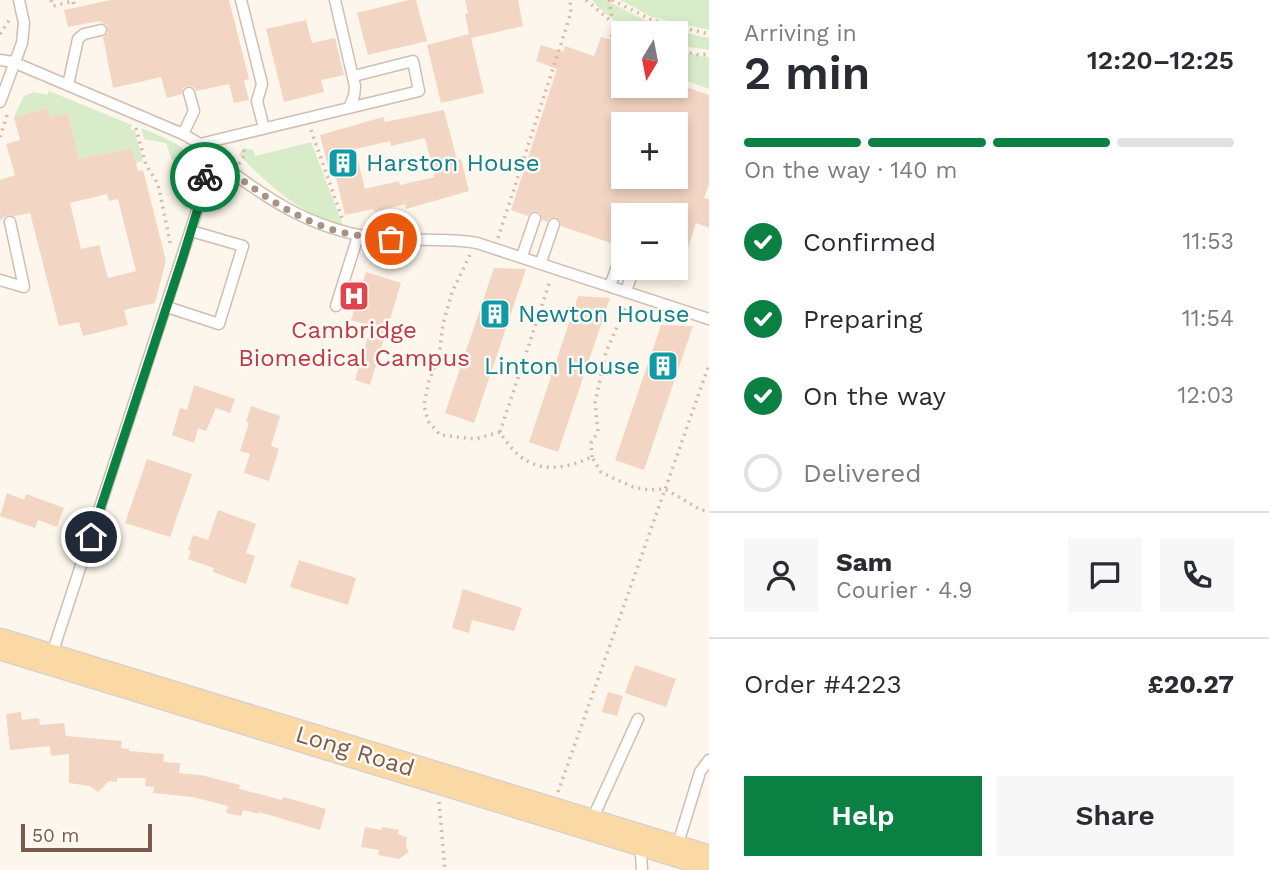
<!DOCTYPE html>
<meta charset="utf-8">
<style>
:root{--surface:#fff;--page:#f7f7f7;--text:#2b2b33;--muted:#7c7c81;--line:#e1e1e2;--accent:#0b8043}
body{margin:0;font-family:"Work Sans",sans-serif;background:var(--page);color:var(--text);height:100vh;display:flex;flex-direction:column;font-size:26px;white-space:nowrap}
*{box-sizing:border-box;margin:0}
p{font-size:23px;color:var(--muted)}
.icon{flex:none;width:38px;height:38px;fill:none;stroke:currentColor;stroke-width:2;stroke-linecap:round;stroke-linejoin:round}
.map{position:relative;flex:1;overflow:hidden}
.details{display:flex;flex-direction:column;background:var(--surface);width:560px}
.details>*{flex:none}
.needle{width:46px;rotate:190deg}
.fabs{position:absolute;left:611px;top:21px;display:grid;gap:14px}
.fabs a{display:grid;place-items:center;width:77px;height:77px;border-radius:0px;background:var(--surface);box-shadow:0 4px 10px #0003;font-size:35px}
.scale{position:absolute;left:21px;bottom:18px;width:131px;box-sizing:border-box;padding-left:7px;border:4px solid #7a5c4d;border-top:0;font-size:19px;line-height:24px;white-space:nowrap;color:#7a5c4d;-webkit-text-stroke:5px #fffaf3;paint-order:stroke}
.pin{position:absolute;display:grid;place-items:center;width:60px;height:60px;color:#fff;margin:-30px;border:4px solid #fff;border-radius:50%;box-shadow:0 2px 7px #0007}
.courier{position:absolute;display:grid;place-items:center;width:70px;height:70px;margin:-35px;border:5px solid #0b8043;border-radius:50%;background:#fff;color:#222;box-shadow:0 2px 9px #0007}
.overview em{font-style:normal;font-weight:600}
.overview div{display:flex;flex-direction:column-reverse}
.overview{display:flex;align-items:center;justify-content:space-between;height:119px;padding:0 35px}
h1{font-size:46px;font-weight:600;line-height:52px}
.bar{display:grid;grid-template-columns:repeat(4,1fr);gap:10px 7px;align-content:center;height:84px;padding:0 35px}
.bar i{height:9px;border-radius:5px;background:var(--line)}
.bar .current{background:var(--accent)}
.bar p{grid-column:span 4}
.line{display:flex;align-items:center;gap:18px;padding:0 35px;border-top:2px solid var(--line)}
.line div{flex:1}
.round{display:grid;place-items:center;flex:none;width:74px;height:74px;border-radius:0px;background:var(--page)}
ol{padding:0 35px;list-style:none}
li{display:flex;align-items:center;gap:21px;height:77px}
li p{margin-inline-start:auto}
li .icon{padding:7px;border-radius:50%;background:var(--accent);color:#fff;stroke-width:4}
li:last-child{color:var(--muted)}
li i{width:38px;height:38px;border:4px solid var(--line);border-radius:50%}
.primary-button{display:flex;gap:14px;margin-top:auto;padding:14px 35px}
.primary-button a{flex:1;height:80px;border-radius:0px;background:var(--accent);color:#fff;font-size:28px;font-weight:600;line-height:80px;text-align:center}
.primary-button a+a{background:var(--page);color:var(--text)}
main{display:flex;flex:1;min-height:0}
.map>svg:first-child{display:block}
</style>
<main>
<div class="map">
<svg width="709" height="870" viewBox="0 0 709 870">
<rect width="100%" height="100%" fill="#fdf6ec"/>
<!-- green -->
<path fill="#d8ecc9" d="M592 0H605L659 27 709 38V50L676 45V33C665 33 650 36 640 32 623 27 603 14 592 0Z
M620 0H709V30L652 17Z
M676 51 709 57V89L676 77Z
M49 91 132 125 130 129 135 131 143 161 136 163 132 148 79 159 68 113 50 117 47 108 14 117 24 96 34 92 47 95Z
M141 128C166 139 200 147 196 182 195 191 190 200 187 209L182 205 178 187 189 184 185 166 172 160 166 143 144 139Z
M311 142 343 225C303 217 267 183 239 155L243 148 253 150 255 156Z"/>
<!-- building -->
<path fill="#f3d5c3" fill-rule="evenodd" d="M111 0H229L249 79 244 81 249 100 234 103 229 84 196 91 194 87 188 86 183 88 182 94 167 98 161 77 113 88 103 37 108 33 107 25 99 21 68 27 64 10Z
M409 0H416L427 41 368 55 357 13Z
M465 0H518L523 26 471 38 484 93 441 103 427 45 469 34 465 14 468 13Z
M306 20 312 43 335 38 344 75 321 80 324 92 284 102 266 29Z
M601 37 623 43V86H683L709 95V185L704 198 709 199V228L696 223 678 278 676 277V215H623V243L617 245 561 226 560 220 556 217 550 218 547 222 542 220 541 214 537 211 531 212 528 216 511 210 557 69 536 61 541 45 563 52 565 46 594 56ZM623 124H676V177H623Z
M48 108 50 117 68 113 79 159 132 148 138 171 143 170 166 261 155 303 124 310 128 325 83 336 79 322 59 326 30 213 15 216 8 215 0 220V180L15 175 6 144 20 140 14 117ZM107 194 109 201 118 199 136 271 108 278 99 245 81 249 70 203Z
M444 110 457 160 461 159 469 191 406 209 405 204 374 212 373 209 345 215 333 165 328 166 320 135 383 117 385 122ZM425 138 435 177 400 185 399 181 365 189 355 149 390 141 391 146Z
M494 268 526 269 474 423 445 413Z
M366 272 401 283 370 385 355 380 371 326 351 320Z
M578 296 610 298 558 452 529 442Z
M661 325 693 326 644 470 615 460Z
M194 385 235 399 230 413 216 408 206 431 198 428 194 443 172 435 180 408 187 410Z
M251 406 280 416 271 446 279 449 269 481 244 473 250 454 240 451 249 423 246 422Z
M147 459 192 474 170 537 125 523Z
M7 493 24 500 26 494 64 508 57 527 38 520 35 528 0 516Z
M218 510 256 524 246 553 255 556 246 584 213 572 214 568 188 559 191 551 188 550 193 535 208 540Z
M299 560 356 578 348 605 290 587Z
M463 589 522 608 514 631 472 620 469 633 452 628Z
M635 665 676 679 666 707 625 693Z
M608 692 623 696 617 716 602 712Z
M21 712 22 720 39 718 40 725 64 723 66 736 122 741 121 748 129 749V751L164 754 163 762 180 763 179 773 201 775 240 785 239 789 282 800 283 797 326 809 320 830 259 812V814L243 810 241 816 226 813 228 806 193 797 153 793 154 787 145 786 146 778H117V782L109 781 98 792 90 786 69 783V754L51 756 50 746 10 750 6 714Z
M365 827 381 830 383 827 399 830 397 834 407 837 406 847 409 852 399 859 378 855 379 850 361 847Z"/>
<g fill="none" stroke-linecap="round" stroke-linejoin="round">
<!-- lane casing -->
<g stroke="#d1beb0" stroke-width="13">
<path id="lane" d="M241 0 262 84 257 101 264 128
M0 60 13 62 183 134 200 144
M68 85 78 39 84 34 101 30
M0 102 22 43 24 23 19 0
M349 108 419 91 413 61 354 76
M183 134 194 111 189 93
M200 144 206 161 216 160C270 202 321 235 390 239 420 241 448 238 477 243L709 319
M200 144 349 108 354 96 355 86 335 0
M522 256 535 218
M541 262 554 224
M0 280 24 287 10 222
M610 286 623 250
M626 291 634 268
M336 306 358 236
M167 307 219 324 243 246 191 231
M51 657 203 192 206 161
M591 822 638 719
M677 847 700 772 709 760
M642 870 641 854 644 843"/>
</g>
<!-- primary casing -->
<g stroke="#dad1cd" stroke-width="33">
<path id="primary" d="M0 644 709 861"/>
</g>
<!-- path -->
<path stroke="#d9b8a5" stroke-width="3.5" stroke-dasharray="2 5" stroke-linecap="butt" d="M51 0 53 6 73 1 75 8
M586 0 613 23 632 33
M609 0 613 23 611 40
M612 0 652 20 709 34
M0 34 10 19
M676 50 699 55 709 54
M136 128 146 165 158 184 171 247
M311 130 342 218
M0 137 8 112
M239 164 245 154 242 145
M498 238 571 13 570 0
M470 255 452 292 443 324 439 356 429 381 424 405 428 421 440 435 475 439 500 432C523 471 552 475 592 457L601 472 611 477 633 487 649 490 665 489 701 510 709 511
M500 432 550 281
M592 457 591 443 598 432 595 403 606 352 626 306
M558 792 709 365
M439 802 445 870"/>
<!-- lane -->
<use href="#lane" stroke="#fff" stroke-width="10"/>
<!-- primary -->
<use href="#primary" stroke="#fbd9a5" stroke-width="30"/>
</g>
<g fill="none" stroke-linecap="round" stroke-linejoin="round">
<!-- done -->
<path stroke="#a89285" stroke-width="7" stroke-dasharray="0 12.6" d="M205 177 206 160H216C248 185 284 212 322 226 344 235 368 237 391 239"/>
<!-- route -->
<path stroke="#0b8043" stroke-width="9" d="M91 537 182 260 203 192 205 177"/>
</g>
<!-- icons -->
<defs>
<g id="building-square" transform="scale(1.575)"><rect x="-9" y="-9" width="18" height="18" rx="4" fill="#0f9aa8" stroke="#fffaf3"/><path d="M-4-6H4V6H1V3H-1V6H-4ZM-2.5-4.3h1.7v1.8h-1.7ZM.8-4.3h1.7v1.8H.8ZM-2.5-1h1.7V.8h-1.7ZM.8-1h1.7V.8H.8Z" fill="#fff"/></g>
<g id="hospital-square" transform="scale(1.575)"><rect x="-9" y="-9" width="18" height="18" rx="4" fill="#e0444e" stroke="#fffaf3"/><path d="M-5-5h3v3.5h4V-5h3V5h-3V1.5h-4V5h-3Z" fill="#fff"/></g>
</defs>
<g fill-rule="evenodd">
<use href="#building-square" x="343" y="163"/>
<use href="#hospital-square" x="354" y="296"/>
<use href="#building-square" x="495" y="314"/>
<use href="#building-square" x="663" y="366"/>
</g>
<g text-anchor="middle" stroke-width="5" stroke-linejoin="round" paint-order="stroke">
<!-- culture labels -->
<g font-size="24" fill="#0d838f" stroke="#fffaf3" text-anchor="start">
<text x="366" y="171">Harston House</text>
<text x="518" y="322">Newton House</text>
<text x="640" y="374" text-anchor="end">Linton House</text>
</g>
<!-- health labels -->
<g font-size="24" fill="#be3a42" stroke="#fffaf3">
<text x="354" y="338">Cambridge<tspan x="354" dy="28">Biomedical Campus</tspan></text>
</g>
<!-- street labels -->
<g font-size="24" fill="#7a5c4d" stroke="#fffaf3">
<text transform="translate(355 751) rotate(17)" y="8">Long Road</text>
</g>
</g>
</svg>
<div class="fabs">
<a><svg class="needle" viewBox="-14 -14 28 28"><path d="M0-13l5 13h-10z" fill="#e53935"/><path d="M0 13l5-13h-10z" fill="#7c7c81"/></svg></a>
<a>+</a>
<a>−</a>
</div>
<div class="scale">50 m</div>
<div class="pin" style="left:391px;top:239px;background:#ea580c"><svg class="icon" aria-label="bag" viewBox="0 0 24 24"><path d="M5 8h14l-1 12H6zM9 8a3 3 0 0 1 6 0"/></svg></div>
<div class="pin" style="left:91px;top:537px;background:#1f2937"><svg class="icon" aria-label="home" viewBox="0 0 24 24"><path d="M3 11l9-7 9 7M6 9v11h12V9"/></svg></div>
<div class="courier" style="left:205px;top:177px"><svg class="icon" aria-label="bike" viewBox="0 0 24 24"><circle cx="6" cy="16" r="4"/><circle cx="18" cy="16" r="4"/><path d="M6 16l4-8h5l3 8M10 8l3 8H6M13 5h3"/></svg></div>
</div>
<section class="details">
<div class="overview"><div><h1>2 min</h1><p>Arriving in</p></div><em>12:20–12:25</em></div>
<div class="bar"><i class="current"></i><i class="current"></i><i class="current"></i><i></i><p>On the way · 140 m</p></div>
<ol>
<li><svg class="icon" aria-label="check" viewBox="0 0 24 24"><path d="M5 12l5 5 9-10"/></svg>Confirmed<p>11:53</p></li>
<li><svg class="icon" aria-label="check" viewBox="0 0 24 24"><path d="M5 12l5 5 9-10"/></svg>Preparing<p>11:54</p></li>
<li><svg class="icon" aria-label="check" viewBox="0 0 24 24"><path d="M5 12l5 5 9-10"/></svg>On the way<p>12:03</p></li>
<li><i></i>Delivered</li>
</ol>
<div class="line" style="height:126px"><a class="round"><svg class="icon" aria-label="person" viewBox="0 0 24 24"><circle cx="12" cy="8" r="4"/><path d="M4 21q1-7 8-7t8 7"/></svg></a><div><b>Sam</b><p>Courier · 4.9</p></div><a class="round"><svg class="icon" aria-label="chat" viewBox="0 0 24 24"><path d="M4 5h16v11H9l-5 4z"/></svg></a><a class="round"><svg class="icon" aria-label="phone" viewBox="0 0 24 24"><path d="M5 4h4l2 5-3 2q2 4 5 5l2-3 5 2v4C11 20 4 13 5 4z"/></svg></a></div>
<div class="line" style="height:91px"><div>Order #4223</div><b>£20.27</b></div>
<div class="primary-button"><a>Help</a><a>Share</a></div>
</section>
</main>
